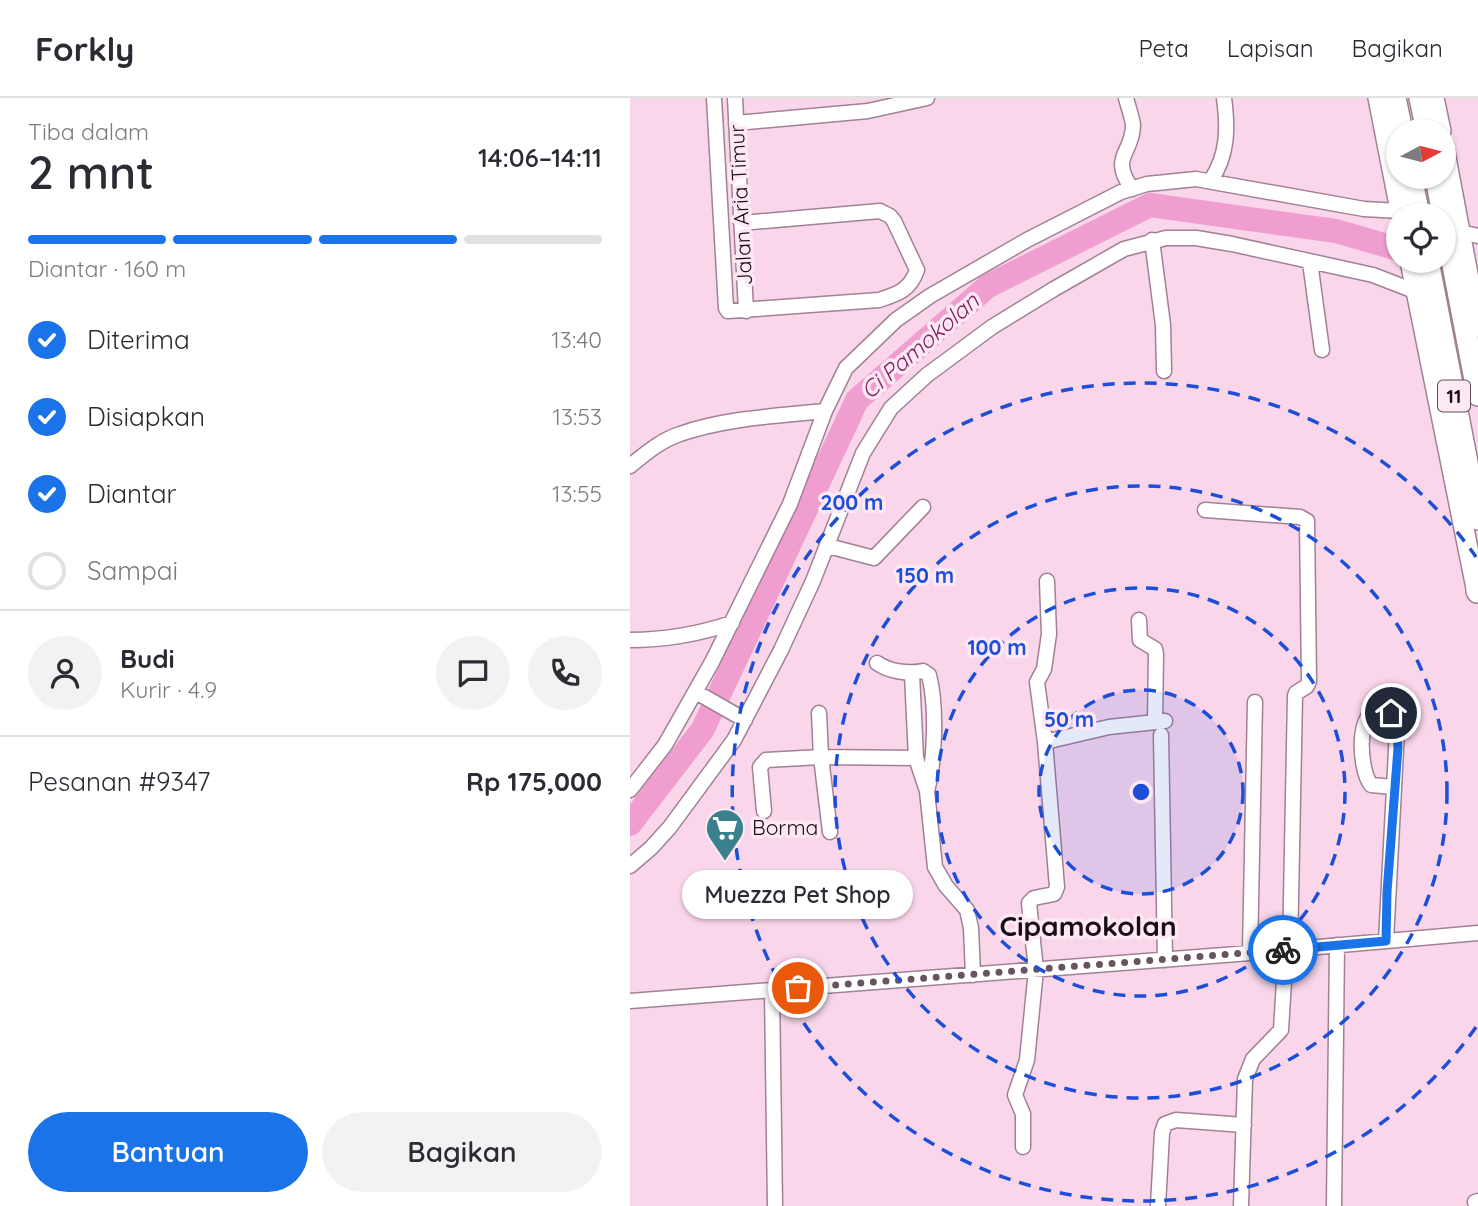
<!DOCTYPE html>
<html lang="id">
<meta charset="utf-8">
<style>
:root{--surface:#fff;--page:#f2f2f3;--text:#2b2b33;--muted:#7c7c81;--line:#e1e1e2;--accent:#1a73e8}
body{margin:0;font-family:Quicksand,sans-serif;background:var(--page);color:var(--text);height:100vh;display:flex;flex-direction:column;font-size:26px;white-space:nowrap}
*{box-sizing:border-box;margin:0}
p{font-size:23px;color:var(--muted)}
.icon{flex:none;width:38px;height:38px;fill:none;stroke:currentColor;stroke-width:2;stroke-linecap:round;stroke-linejoin:round}
.map{position:relative;flex:1;overflow:hidden}
.details{display:flex;flex-direction:column;background:var(--surface);width:630px}
.details>*{flex:none}
.needle{width:46px;rotate:83deg}
.fabs{position:absolute;left:756px;top:21px;display:grid;gap:14px}
.fabs a{display:grid;place-items:center;width:70px;height:70px;border-radius:50%;background:var(--surface);box-shadow:0 2px 5px #0004;font-size:35px}
.pin{position:absolute;display:grid;place-items:center;width:60px;height:60px;color:#fff;margin:-30px;border:4px solid #fff;border-radius:50%;box-shadow:0 2px 7px #0007}
.courier{position:absolute;display:grid;place-items:center;width:70px;height:70px;margin:-35px;border:5px solid #1a73e8;border-radius:50%;background:#fff;color:#222;box-shadow:0 2px 9px #0007}
.bubble{position:absolute;height:49px;border-radius:24px;background:var(--surface);box-shadow:0 2px 5px #0004;font-size:23px;font-weight:600;line-height:49px;text-align:center}
.summary em{font-style:normal;font-weight:600}
.summary div{display:flex;flex-direction:column-reverse}
.summary{display:flex;align-items:center;justify-content:space-between;height:119px;padding:0 28px}
h1{font-size:46px;font-weight:600;line-height:52px}
.bar{display:grid;grid-template-columns:repeat(4,1fr);gap:10px 7px;align-content:center;height:84px;padding:0 28px}
.bar i{height:9px;border-radius:5px;background:var(--line)}
.bar .current{background:var(--accent)}
.bar p{grid-column:span 4}
.line{display:flex;align-items:center;gap:18px;padding:0 28px;border-top:2px solid var(--line)}
.line div{flex:1}
.round{display:grid;place-items:center;flex:none;width:74px;height:74px;border-radius:37px;background:var(--page)}
ol{padding:0 28px;list-style:none}
li{display:flex;align-items:center;gap:21px;height:77px}
li p{margin-inline-start:auto}
li .icon{padding:7px;border-radius:50%;background:var(--accent);color:#fff;stroke-width:4}
li:last-child{color:var(--muted)}
li i{width:38px;height:38px;border:4px solid var(--line);border-radius:50%}
.action{display:flex;gap:14px;margin-top:auto;padding:14px 28px}
.action a{flex:1;height:80px;border-radius:42px;background:var(--accent);color:#fff;font-size:28px;font-weight:600;line-height:80px;text-align:center}
.action a+a{background:var(--page);color:var(--text)}
header{display:flex;align-items:center;gap:42px;box-sizing:border-box;height:98px;padding:0 35px;background:var(--surface);border-bottom:2px solid var(--line)}
header strong{font-size:33px}
nav{display:flex;gap:38px;margin-inline-start:auto;font-size:24px}
main{display:flex;flex:1;min-height:0}
.map>svg:first-child{display:block}
</style>
<header>
<strong>Forkly</strong>
<nav><a>Peta</a><a>Lapisan</a><a>Bagikan</a></nav>
</header>
<main>
<section class="details">
<div class="summary"><div><h1>2 mnt</h1><p>Tiba dalam</p></div><em>14:06–14:11</em></div>
<div class="bar"><i class="current"></i><i class="current"></i><i class="current"></i><i></i><p>Diantar · 160 m</p></div>
<ol>
<li><svg class="icon" aria-label="check" viewBox="0 0 24 24"><path d="M5 12l5 5 9-10"/></svg>Diterima<p>13:40</p></li>
<li><svg class="icon" aria-label="check" viewBox="0 0 24 24"><path d="M5 12l5 5 9-10"/></svg>Disiapkan<p>13:53</p></li>
<li><svg class="icon" aria-label="check" viewBox="0 0 24 24"><path d="M5 12l5 5 9-10"/></svg>Diantar<p>13:55</p></li>
<li><i></i>Sampai</li>
</ol>
<div class="line" style="height:126px"><a class="round"><svg class="icon" aria-label="person" viewBox="0 0 24 24"><circle cx="12" cy="8" r="4"/><path d="M4 21q1-7 8-7t8 7"/></svg></a><div><b>Budi</b><p>Kurir · 4.9</p></div><a class="round"><svg class="icon" aria-label="chat" viewBox="0 0 24 24"><path d="M4 5h16v11H9l-5 4z"/></svg></a><a class="round"><svg class="icon" aria-label="phone" viewBox="0 0 24 24"><path d="M5 4h4l2 5-3 2q2 4 5 5l2-3 5 2v4C11 20 4 13 5 4z"/></svg></a></div>
<div class="line" style="height:91px"><div>Pesanan #9347</div><b>Rp 175,000</b></div>
<div class="action"><a>Bantuan</a><a>Bagikan</a></div>
</section>
<div class="map">
<svg width="848" height="1108" viewBox="0 0 848 1108">
<rect width="100%" height="100%" fill="#fad6eb"/>
<g fill="none" stroke-linecap="round" stroke-linejoin="round">
<!-- river -->
<path stroke="#f09dd0" stroke-width="24" d="M0 726 73 631 227 302 358 188 520 107 706 133 768 151"/>
<!-- minor casing -->
<g stroke="#a18194" stroke-width="17">
<path id="minor" d="M84 0 96 210 98 213 249 202C268 196 280 192 287 172L264 123 260 118 250 113 111 125
M105 0 116 213
M496 0C498 8 502 19 503 27 503 56 479 58 502 91
M106 25 238 13 297 0
M581 82C598 57 598 30 594 0
M830 134 848 138
M522 142 533 227 534 273
M680 164 692 252
M0 368C15 356 31 342 50 336 96 320 147 318 195 313
M575 412 670 419 677 423 679 583 677 588 666 595 665 598 660 852
M198 448 244 460 293 409
M509 522 510 542 525 551 526 556 525 624
M0 542C35 542 69 536 102 525
M247 565C260 574 278 576 293 573L299 577C307 608 305 663 297 693
M282 576 286 660 297 693 305 769 316 788 337 812 341 830 343 877
M66 594 115 622
M189 615 191 659 200 734
M531 637 535 862
M415 644 407 584 414 571 419 536 417 483
M0 692 35 647 82 564 160 406 195 313 216 270 266 222 300 198 397 142 491 94 517 86 566 81 734 111 770 113
M134 713 130 669 136 662 191 659 286 660
M0 768 21 750 40 729 104 642 151 552 183 483 233 355 261 310 297 277 362 229 424 191 494 151 536 140H566L602 146 743 177 787 194
M756 843 767 633 761 615C724 596 728 671 741 687L764 689
M620 855 625 604
M142 892 145 1108
M0 903 620 855 848 835
M393 1049V1016L385 997 397 962 406 872 399 805 404 800 424 796 427 789 415 644 479 629 535 623
M845 1104 848 1103
M528 1108 532 1035 535 1026 546 1022 614 1027
M611 1108 615 981 623 961 651 932 654 883 653 852
M704 1108 707 847"/>
</g>
<!-- major casing -->
<g stroke="#a18194" stroke-width="22">
<path id="major" d="M748 0 771 117
M804 0 811 33
M814 49 848 229
M780 163 847 495"/>
</g>
<!-- highway casing -->
<g stroke="#a18194" stroke-width="24">
<path id="highway" d="M765 0 772 33
M790 0 797 33
M781 79 789 117
M806 79 813 117
M814 120 848 297
M798 163 848 421
M847 493 848 476"/>
</g>
<!-- minor -->
<use href="#minor" stroke="#fff" stroke-width="14"/>
<!-- major -->
<use href="#major" stroke="#fff" stroke-width="19"/>
<!-- highway -->
<use href="#highway" stroke="#fff" stroke-width="21"/>
</g>
<g fill="none" stroke-linecap="round" stroke-linejoin="round">
<!-- done -->
<path stroke="#685460" stroke-width="7" stroke-dasharray="0 12.6" d="M168 890 653 852"/>
<!-- route -->
<path stroke="#1a73e8" stroke-width="9" d="M653 852 756 843 757 794 768 650 767 633 761 615"/>
</g>
<!-- distance rings -->
<circle cx="511" cy="694" r="102" fill="#1d4ed8" fill-opacity=".12"/>
<g fill="none" stroke="#1d4ed8" stroke-width="3.5" stroke-dasharray="12 9">
<circle cx="511" cy="694" r="102"/>
<circle cx="511" cy="694" r="204"/>
<circle cx="511" cy="694" r="306"/>
<path d="M846 929A409 409 0 1 1 846 459"/>
</g>
<!-- icons -->
<defs>
<g id="supermarket-pin" transform="scale(2.0125)"><path d="M0 17L-7.5 6A9.5 9.5 0 1 1 7.5 6Z" fill="#3b808e" stroke="#fee8f4"/><path d="M-6-5.5h2.5l.6 2H6L4.5 2H-2.5L-4.4-4H-6ZM-1.5 3.2a1.3 1.3 0 1 0 .1 0ZM3 3.2a1.3 1.3 0 1 0 .1 0Z" fill="#fff"/></g>
</defs>
<g fill-rule="evenodd">
<use href="#supermarket-pin" x="95" y="730"/>
</g>
<g text-anchor="middle" stroke-width="7" stroke-linejoin="round" paint-order="stroke">
<!-- shield labels -->
<rect fill="#fee8f4" stroke="#5e4f58" stroke-width="2" x="808" y="282.5" width="32" height="31" rx="5"/>
<g font-size="19" font-weight="bold" fill="#190e15">
<text x="824" y="305">11</text>
</g>
<!-- street labels -->
<g font-size="21" fill="#190e15" stroke="#fee8f4">
<text transform="translate(111 107) rotate(-93)" y="7">Jalan Aria Timur</text>
</g>
<!-- poi labels -->
<g font-size="21" fill="#190e15" stroke="#fee8f4" text-anchor="start">
<text x="122" y="737">Borma</text>
</g>
<!-- water labels -->
<g font-size="23" font-style="italic" fill="#802263" stroke="#fee8f4">
<text transform="translate(290 248) rotate(-41)" y="8">Ci Pamokolan</text>
</g>
<!-- district labels -->
<g font-size="28" font-weight="bold" fill="#190e15" stroke="#fee8f4">
<text x="458" y="838">Cipamokolan</text>
</g>
</g>
<circle cx="511" cy="694" r="10" fill="#1d4ed8" stroke="#fee8f4" stroke-width="3.5"/>
<g font-size="21" text-anchor="middle" font-weight="bold" fill="#1d4ed8" stroke="#fee8f4" stroke-width="7" stroke-linejoin="round" paint-order="stroke">
<text x="222" y="412">200 m</text>
<text x="295" y="485">150 m</text>
<text x="367" y="557">100 m</text>
<text x="439" y="629">50 m</text>
</g>
</svg>
<div class="fabs">
<a><svg class="needle" viewBox="-14 -14 28 28"><path d="M0-13l5 13h-10z" fill="#e53935"/><path d="M0 13l5-13h-10z" fill="#7c7c81"/></svg></a>
<a><svg class="icon" aria-label="locate" viewBox="0 0 24 24"><circle cx="12" cy="12" r="6"/><path d="M12 2v4M12 18v4M2 12h4M18 12h4"/></svg></a>
</div>
<div class="pin" style="left:168px;top:890px;background:#ea580c"><svg class="icon" aria-label="bag" viewBox="0 0 24 24"><path d="M5 8h14l-1 12H6zM9 8a3 3 0 0 1 6 0"/></svg></div>
<div class="pin" style="left:761px;top:615px;background:#1f2937"><svg class="icon" aria-label="home" viewBox="0 0 24 24"><path d="M3 11l9-7 9 7M6 9v11h12V9"/></svg></div>
<div class="courier" style="left:653px;top:852px"><svg class="icon" aria-label="bike" viewBox="0 0 24 24"><circle cx="6" cy="16" r="4"/><circle cx="18" cy="16" r="4"/><path d="M6 16l4-8h5l3 8M10 8l3 8H6M13 5h3"/></svg></div>
<div class="bubble" style="left:52px;top:772px;width:231px">Muezza Pet Shop</div>
</div>
</main>
